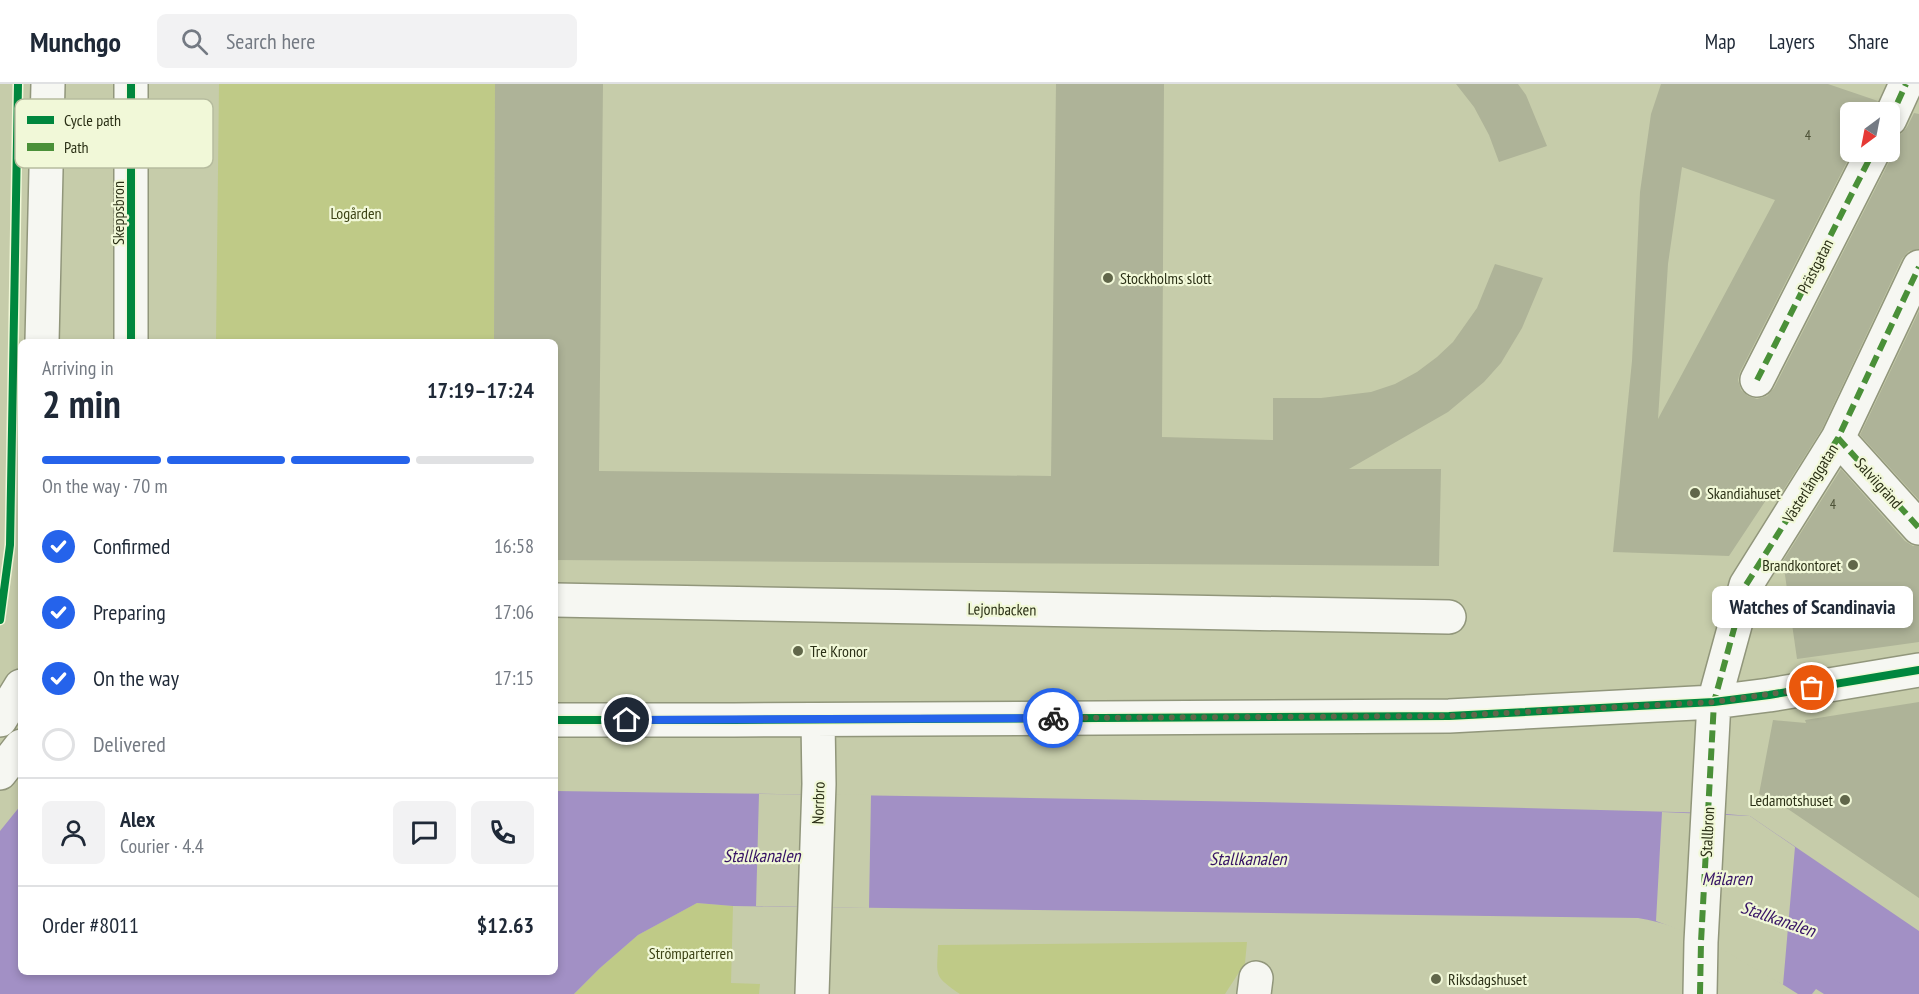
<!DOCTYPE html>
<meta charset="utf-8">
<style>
:root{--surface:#fff;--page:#f2f2f3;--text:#1f2937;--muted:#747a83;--line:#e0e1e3;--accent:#2563eb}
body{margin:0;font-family:"PT Sans Narrow",sans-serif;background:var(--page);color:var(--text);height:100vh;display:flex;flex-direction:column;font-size:22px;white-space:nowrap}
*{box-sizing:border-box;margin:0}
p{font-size:20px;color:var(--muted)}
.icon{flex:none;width:33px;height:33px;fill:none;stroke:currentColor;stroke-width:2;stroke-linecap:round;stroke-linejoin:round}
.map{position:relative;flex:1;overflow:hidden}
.details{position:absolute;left:18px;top:255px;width:540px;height:636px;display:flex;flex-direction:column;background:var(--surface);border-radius:9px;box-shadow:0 3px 9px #0003}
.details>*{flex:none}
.needle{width:39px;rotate:212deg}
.tools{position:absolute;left:1840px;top:18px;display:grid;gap:12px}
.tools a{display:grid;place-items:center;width:60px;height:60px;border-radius:9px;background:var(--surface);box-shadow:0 3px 9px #0003;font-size:30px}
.pin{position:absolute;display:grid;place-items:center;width:51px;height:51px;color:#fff;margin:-26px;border:3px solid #fff;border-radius:50%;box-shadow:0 2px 6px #0007}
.courier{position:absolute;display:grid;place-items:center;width:60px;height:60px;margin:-30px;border:4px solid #2563eb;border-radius:50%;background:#fff;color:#222;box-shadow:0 2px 8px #0007}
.bubble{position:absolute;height:42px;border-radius:9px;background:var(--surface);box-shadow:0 3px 9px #0003;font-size:20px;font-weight:800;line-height:42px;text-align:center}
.overview em{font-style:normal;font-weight:800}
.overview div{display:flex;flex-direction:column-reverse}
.overview{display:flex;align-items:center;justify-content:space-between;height:102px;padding:0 24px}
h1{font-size:39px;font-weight:800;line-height:45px}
.bar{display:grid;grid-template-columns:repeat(4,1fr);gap:9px 6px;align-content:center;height:72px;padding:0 24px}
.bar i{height:8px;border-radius:4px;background:var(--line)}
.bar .on{background:var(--accent)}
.bar p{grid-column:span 4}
.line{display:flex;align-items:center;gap:15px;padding:0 24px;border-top:2px solid var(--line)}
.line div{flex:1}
.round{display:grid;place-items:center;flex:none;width:63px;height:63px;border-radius:9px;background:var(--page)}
ol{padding:0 24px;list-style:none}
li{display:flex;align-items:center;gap:18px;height:66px}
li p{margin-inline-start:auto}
li .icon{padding:6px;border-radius:50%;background:var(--accent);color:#fff;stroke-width:4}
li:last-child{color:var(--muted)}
li i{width:33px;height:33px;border:3px solid var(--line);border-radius:50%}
header{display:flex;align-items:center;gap:36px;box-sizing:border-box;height:84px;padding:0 30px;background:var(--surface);border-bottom:2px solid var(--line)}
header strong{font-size:28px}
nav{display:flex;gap:33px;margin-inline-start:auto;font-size:21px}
.search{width:420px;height:54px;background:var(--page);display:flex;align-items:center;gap:15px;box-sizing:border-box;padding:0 21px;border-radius:9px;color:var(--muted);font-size:22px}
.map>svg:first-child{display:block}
</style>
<header>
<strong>Munchgo</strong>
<div class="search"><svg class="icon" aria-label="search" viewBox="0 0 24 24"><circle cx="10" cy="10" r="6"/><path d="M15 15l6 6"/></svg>Search here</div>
<nav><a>Map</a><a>Layers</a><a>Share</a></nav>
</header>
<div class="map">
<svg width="1919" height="910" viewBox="0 0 1919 910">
<rect width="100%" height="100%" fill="#c6ccaa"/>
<!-- green -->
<path fill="#bfca87" d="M219 0H495L494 258H216Z
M697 819 733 822 731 899 760 900 759 910H574L600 884 638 851Z
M1247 858 1245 879 1225 910H960C933 891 937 893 938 861Z"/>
<!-- water -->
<path fill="#a290c5" d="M0 662 21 673V888H555V707C941 712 1328 718 1714 729L1750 732 1919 847V910H1824L1816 905 1812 910H1798C1748 879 1696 843 1638 834L813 823 733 822 697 819 638 851 600 884 574 910H0Z"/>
<!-- pier -->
<path fill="#c6ccaa" d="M0 662 21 673V721L0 747Z
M759 710 871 711 869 824 756 822Z
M1662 728 1750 732 1795 763 1783 901 1704 855 1656 837Z"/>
<!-- building -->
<path fill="#aeb398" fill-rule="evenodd" d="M495 0H603L599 387 1051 392 1056 0H1164L1162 353 1273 356V314H1321L1371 308 1395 300 1417 288 1437 273 1453 258 1477 224 1495 180 1543 194 1522 244 1501 279 1484 298 1448 328 1349 385H1441L1439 482 555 476V258H494Z
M1456 0H1518L1526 11 1547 62 1499 78 1489 51 1474 23Z
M1661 0H1828L1878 17 1873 28H1851L1852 68 1740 288 1738 296 1741 306 1748 312 1757 315 1767 312 1774 304 1890 76 1892 68 1890 53 1901 50 1907 43 1914 29 1919 30V165L1909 167 1902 175 1822 345 1776 418 1774 404 1729 472 1613 468 1632 277 1640 108 1651 30ZM1682 83 1775 116 1658 335 1668 180Z
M1919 227V416L1860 351Z
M1841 385 1905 457 1913 462H1919V558L1797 575 1783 477Z
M1919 618V814L1782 721 1759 710 1773 636 1806 639 1805 636Z"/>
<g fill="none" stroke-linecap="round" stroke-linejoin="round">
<!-- minor casing -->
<g stroke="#91967b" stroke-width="36">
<path id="minor" d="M1890 35 1906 0
M42 258 48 0
M131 258V0
M1757 296 1873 68
M1838 354 1919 444
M555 516 1449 533
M0 636 21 602
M555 636H734L1449 632 1714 618 1769 611 1919 586
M0 689 21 662
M812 910 819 700 818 636
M1254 910 1256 894
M1700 910 1701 858 1714 618 1746 501 1838 354 1919 183"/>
</g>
<!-- minor -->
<use href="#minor" stroke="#f6f7f2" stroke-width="33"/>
<!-- quiet -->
<path stroke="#4a9038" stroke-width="6" stroke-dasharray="12 6" stroke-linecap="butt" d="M1890 35 1906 0
M1757 296 1873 68
M1838 354 1919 444
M1700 910 1701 858 1714 618 1746 501 1838 354 1919 183"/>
<!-- cycleway casing -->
<g stroke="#f1f8d8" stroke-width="11">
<path id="cycleway" d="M131 258V0
M0 536 10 461 18 0
M555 636H734L1449 632 1714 618 1769 611 1919 586"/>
</g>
<!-- cycleway -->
<use href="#cycleway" stroke="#00873e" stroke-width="8"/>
</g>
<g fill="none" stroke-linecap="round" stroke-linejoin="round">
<!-- done -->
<path stroke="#61674a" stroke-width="6" stroke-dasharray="0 10.8" d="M1053 634 1449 632 1714 618 1812 604"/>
<!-- route -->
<path stroke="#2563eb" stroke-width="8" d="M627 636 1053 634"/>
</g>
<!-- markers -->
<g fill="#61674a" stroke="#f1f8d8" stroke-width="2">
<circle cx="1108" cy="194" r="6"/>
<circle cx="1695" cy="409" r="6"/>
<circle cx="1853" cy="481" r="6"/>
<circle cx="798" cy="567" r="6"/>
<circle cx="1845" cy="716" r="6"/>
<circle cx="1436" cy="895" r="6"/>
</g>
<g text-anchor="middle" stroke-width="4.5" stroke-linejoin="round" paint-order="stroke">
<!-- number labels -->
<g font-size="14" fill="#4c5136">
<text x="1808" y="56">4</text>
<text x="1833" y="425">4</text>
</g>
<!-- street labels -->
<g font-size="16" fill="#2b3016" stroke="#f1f8d8">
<text transform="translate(118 129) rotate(-90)" y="6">Skeppsbron</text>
<text transform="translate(1815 182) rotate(-63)" y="6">Prästgatan</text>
<text transform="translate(1810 399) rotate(-58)" y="6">Västerlånggatan</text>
<text transform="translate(1879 399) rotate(48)" y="6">Salviigränd</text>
<text transform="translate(1002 525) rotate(1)" y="6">Lejonbacken</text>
<text transform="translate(818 719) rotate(-88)" y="6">Norrbro</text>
<text transform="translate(1707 748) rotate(-87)" y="6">Stallbron</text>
</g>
<!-- park labels -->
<g font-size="16" fill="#3c4215" stroke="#f1f8d8">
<text x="356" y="135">Logården</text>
<text x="691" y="875">Strömparterren</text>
</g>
<!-- poi labels -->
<g font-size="16" fill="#2b3016" stroke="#f1f8d8" text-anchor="start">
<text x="1120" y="200">Stockholms slott</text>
<text x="1707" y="415">Skandiahuset</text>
<text x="1841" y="487" text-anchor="end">Brandkontoret</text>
<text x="810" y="573">Tre Kronor</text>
<text x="1833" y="722" text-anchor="end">Ledamotshuset</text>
<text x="1448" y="901">Riksdagshuset</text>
</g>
<!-- water labels -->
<g font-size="18" font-style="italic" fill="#361365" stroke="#f1f8d8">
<text x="762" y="778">Stallkanalen</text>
<text x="1248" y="781">Stallkanalen</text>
<text x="1727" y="801">Mälaren</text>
<text transform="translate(1778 835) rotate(19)" y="6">Stallkanalen</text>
</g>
</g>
<!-- legend -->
<rect x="15" y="15" width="198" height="69" rx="9" fill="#f1f8d8" stroke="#b6bc9e" stroke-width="1.5"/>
<rect x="27" y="32" width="27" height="8" fill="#00873e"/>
<rect x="27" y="59" width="27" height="8" fill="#4a9038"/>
<g font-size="16" fill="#2b3016">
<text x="64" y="42">Cycle path</text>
<text x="64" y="69">Path</text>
</g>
</svg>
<div class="tools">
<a><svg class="needle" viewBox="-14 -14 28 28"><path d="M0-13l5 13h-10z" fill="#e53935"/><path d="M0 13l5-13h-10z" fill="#747a83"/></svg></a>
</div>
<div class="pin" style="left:1812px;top:604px;background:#ea580c"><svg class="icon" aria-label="bag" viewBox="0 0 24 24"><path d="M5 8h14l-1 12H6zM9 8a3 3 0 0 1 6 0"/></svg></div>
<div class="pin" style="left:627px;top:636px;background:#1f2937"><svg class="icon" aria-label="home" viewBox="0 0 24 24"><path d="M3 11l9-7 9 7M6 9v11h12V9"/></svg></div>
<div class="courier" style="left:1053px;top:634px"><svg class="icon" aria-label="bike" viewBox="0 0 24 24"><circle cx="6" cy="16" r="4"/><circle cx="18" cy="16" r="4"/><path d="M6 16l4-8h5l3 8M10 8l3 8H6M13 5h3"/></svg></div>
<div class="bubble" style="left:1712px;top:502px;width:201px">Watches of Scandinavia</div>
<section class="details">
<div class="overview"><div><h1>2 min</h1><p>Arriving in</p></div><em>17:19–17:24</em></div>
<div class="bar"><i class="on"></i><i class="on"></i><i class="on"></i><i></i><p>On the way · 70 m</p></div>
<ol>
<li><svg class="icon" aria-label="check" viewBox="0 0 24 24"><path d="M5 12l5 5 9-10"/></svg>Confirmed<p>16:58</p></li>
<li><svg class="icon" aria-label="check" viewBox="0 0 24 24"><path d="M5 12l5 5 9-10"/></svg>Preparing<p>17:06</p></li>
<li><svg class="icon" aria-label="check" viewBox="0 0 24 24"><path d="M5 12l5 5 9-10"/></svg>On the way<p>17:15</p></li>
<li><i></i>Delivered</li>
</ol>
<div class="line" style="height:108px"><a class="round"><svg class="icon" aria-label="person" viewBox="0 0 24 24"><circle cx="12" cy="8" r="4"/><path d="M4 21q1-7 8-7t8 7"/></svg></a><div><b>Alex</b><p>Courier · 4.4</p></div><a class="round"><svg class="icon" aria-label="chat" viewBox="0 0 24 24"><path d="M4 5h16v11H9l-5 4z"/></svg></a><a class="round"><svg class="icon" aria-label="phone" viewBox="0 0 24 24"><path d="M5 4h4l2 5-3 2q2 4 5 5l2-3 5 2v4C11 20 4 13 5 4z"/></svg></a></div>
<div class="line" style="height:78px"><div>Order #8011</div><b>$12.63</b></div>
</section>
</div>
